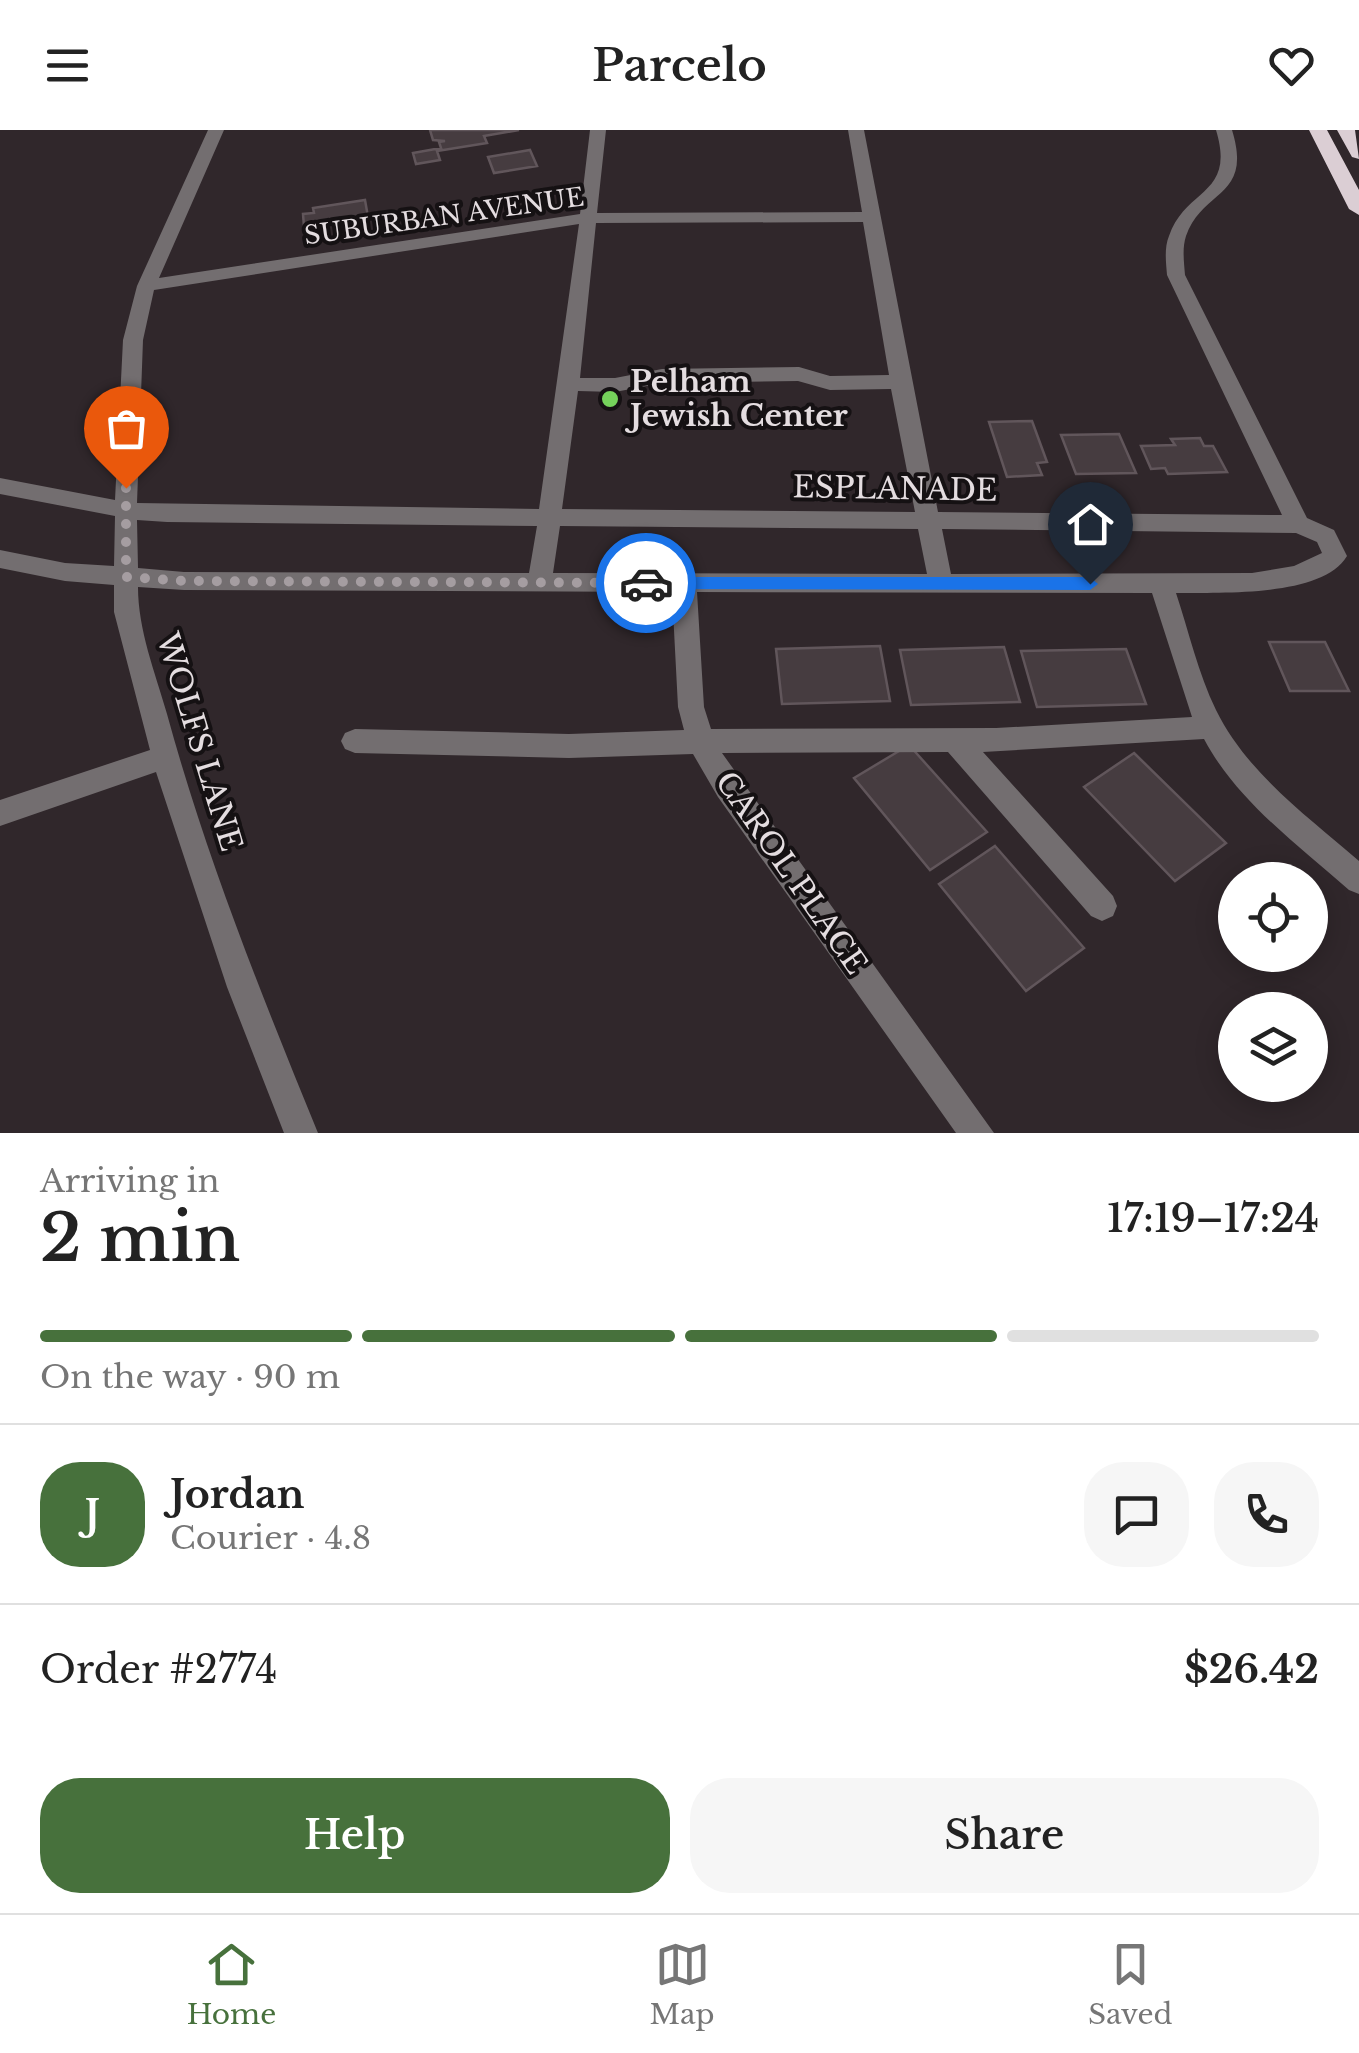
<!DOCTYPE html>
<meta charset="utf-8">
<style>
:root{--surface:#fff;--page:#f6f6f6;--text:#222;--muted:#767676;--line:#e0e0e0;--accent:#47713c}
body{margin:0;font-family:"Libre Baskerville",serif;background:var(--page);color:var(--text);height:100vh;display:flex;flex-direction:column;font-size:38px;white-space:nowrap}
*{box-sizing:border-box;margin:0}
p{font-size:32px;color:var(--muted)}
.icon{flex:none;width:55px;height:55px;fill:none;stroke:currentColor;stroke-width:2;stroke-linecap:round;stroke-linejoin:round}
.map{position:relative;height:1003px;overflow:hidden}
.sheet{display:flex;flex-direction:column;background:var(--surface);flex:1}
.sheet>*{flex:none}
.controls{position:absolute;left:1218px;top:732px;display:grid;gap:20px}
.controls a{display:grid;place-items:center;width:110px;height:110px;border-radius:50%;background:var(--surface);box-shadow:0 5px 25px #0003;font-size:50px}
.pin{position:absolute;display:grid;place-items:center;width:85px;height:85px;color:#fff;margin:-102px -42px;border-radius:50% 50% 50% 0;rotate:-45deg;box-shadow:0 0 10px #0007}
.pin .icon{rotate:45deg}
.courier{position:absolute;display:grid;place-items:center;width:100px;height:100px;margin:-50px;border:8px solid #1a73e8;border-radius:50%;background:#fff;color:#222;box-shadow:0 2px 12px #0007}
.summary em{font-style:normal;font-weight:600}
.summary div{display:flex;flex-direction:column-reverse}
.summary{display:flex;align-items:center;justify-content:space-between;height:170px;padding:0 40px}
h1{font-size:65px;font-weight:600;line-height:75px}
.bar{display:grid;grid-template-columns:repeat(4,1fr);gap:15px 10px;align-content:center;height:120px;padding:0 40px}
.bar i{height:12px;border-radius:8px;background:var(--line)}
.bar .on{background:var(--accent)}
.bar p{grid-column:span 4}
.line{display:flex;align-items:center;gap:25px;padding:0 40px;border-top:2px solid var(--line)}
.line div{flex:1}
.round{display:grid;place-items:center;flex:none;width:105px;height:105px;border-radius:40px;background:var(--page)}
.primary-button{display:flex;gap:20px;margin-top:auto;padding:20px 40px}
.primary-button a{flex:1;height:115px;border-radius:40px;background:var(--accent);color:#fff;font-size:40px;font-weight:600;line-height:115px;text-align:center}
.primary-button a+a{background:var(--page);color:var(--text)}
header{display:flex;justify-content:space-between;align-items:center;height:130px;padding:0 40px;background:var(--surface);font-size:45px;font-weight:600}
.dock{display:flex;justify-content:space-around;align-items:center;height:140px;border-top:2px solid var(--line);background:var(--surface);font-size:28px;color:var(--muted)}
.dock a{display:grid;justify-items:center;gap:5px}
.dock .on{color:var(--accent)}
.map>svg:first-child{display:block}
</style>
<header><svg class="icon" aria-label="menu" viewBox="0 0 24 24"><path d="M4 6h16M4 12h16M4 18h16"/></svg>Parcelo<svg class="icon" aria-label="heart" viewBox="0 0 24 24"><path d="M12 20l-8-8c-3-5 5-10 8-4 3-6 11-1 8 4z"/></svg></header>
<div class="map">
<svg width="1359" height="1003" viewBox="0 0 1359 1003">
<rect width="100%" height="100%" fill="#30272b"/>
<!-- building -->
<path fill="#463c40" stroke="#61565b" stroke-width="2.5" d="M430 0H519L484 6 487 13 437 21 440 30 416 34 413 23 441 18 439 12 445 11 433 10Z
M530 20 537 36 494 43 488 27Z
M365 70 368 87 304 97 303 84 314 83 313 78Z
M1032 291 1047 332 1037 333 1042 345 1007 347 989 292Z
M1119 304 1136 343 1076 344 1061 305Z
M1200 308 1204 316H1213L1227 342 1168 344 1165 338 1151 339 1141 316 1175 315 1171 309Z
M1269 512H1325L1349 561H1290Z
M880 516 890 571 782 574 776 519Z
M1004 517 1020 572 911 575 900 520Z
M1126 519 1146 574 1037 577 1021 521Z
M909 615 987 702 930 740 854 648Z
M1134 623 1226 713 1175 751 1084 657Z
M995 716 1084 818 1026 861 939 754Z"/>
<g fill="none" stroke-linecap="round" stroke-linejoin="round">
<!-- minor -->
<path fill="#736e70" fill-rule="evenodd" d="M208 0H224L159 148 580 84 590 0H606L597 83 862 82 848 0H864L938 382 1282 385 1167 145C1166 132 1164 118 1169 106 1186 57 1236 66 1216 0H1232C1253 68 1203 58 1186 106 1182 118 1184 132 1185 145L1307 388 1334 400 1347 426C1322 468 1219 462 1176 463 1189 502 1198 543 1216 580 1247 643 1307 686 1359 731V764L1349 760C1297 714 1237 671 1204 609L983 622 1113 766 1117 776 1113 786 1102 791 1091 786 948 622 722 623 994 1003H956L718 667 693 624 569 628 355 623 345 619 341 611 345 603 355 599 569 604 684 600 678 577 672 462 184 460 138 457C138 500 155 542 167 584 206 727 262 866 318 1003H284L227 857 156 642 0 696V670L150 620 114 482V455L65 451 0 438V420L65 433 114 436 115 386 0 364V348L115 370 123 210 137 156ZM863 92 889 245 830 246 799 237 662 239 615 248H580L596 93ZM579 94 539 379 137 373 143 210 154 160ZM798 251 830 260 891 259 915 382 562 379 578 261 615 262 662 253ZM137 390 167 392 537 396 529 443 184 442 138 438ZM560 396 918 399 927 444 553 443ZM942 399 1296 403 1317 412 1322 423 1294 436 1252 443 951 444ZM697 462 1152 463 1192 587 996 598 711 599 704 577Z"/>
<!-- highway -->
<path fill="#dbced4" fill-rule="evenodd" d="M1309 0H1327L1359 60V85L1349 79Z
M1337 0H1355L1359 29 1352 27Z"/>
</g>
<!-- route -->
<path fill="#1a73e8" d="M646 447H1090L1098 454 1090 460 646 459 639 453Z"/>
<g fill="none" stroke-linecap="round" stroke-linejoin="round">
<!-- done -->
<path stroke="#a59da1" stroke-width="10" stroke-dasharray="0 18" d="M126 358V447L184 451 646 453"/>
</g>
<!-- markers -->
<circle fill="#75d25b" stroke="#151113" stroke-width="4" cx="610" cy="269" r="10"/>
<g text-anchor="middle" stroke-width="8" stroke-linejoin="round" paint-order="stroke">
<!-- far-street labels -->
<g font-size="25" fill="#e4dde0" stroke="#151113">
<text transform="translate(444 86) rotate(-8)" y="9">SUBURBAN AVENUE</text>
</g>
<!-- poi labels -->
<g font-size="30" font-weight="bold" fill="#e4dde0" stroke="#151113" text-anchor="start">
<text x="630" y="262">Pelham<tspan x="630" dy="34">Jewish Center</tspan></text>
</g>
<!-- street labels -->
<g font-size="30" fill="#e4dde0" stroke="#151113">
<text transform="translate(895 359) rotate(1)" y="10">ESPLANADE</text>
<text transform="translate(199 612) rotate(73)" y="10">WOLFS LANE</text>
<text transform="translate(791 743) rotate(55)" y="10">CAROL PLACE</text>
</g>
</g>
</svg>
<div class="controls">
<a><svg class="icon" aria-label="locate" viewBox="0 0 24 24"><circle cx="12" cy="12" r="6"/><path d="M12 2v4M12 18v4M2 12h4M18 12h4"/></svg></a>
<a><svg class="icon" aria-label="layers" viewBox="0 0 24 24"><path d="M12 4l9 5-9 5-9-5zM3 14l9 5 9-5"/></svg></a>
</div>
<div class="pin" style="left:126px;top:358px;background:#ea580c"><svg class="icon" aria-label="bag" viewBox="0 0 24 24"><path d="M5 8h14l-1 12H6zM9 8a3 3 0 0 1 6 0"/></svg></div>
<div class="pin" style="left:1090px;top:454px;background:#1f2937"><svg class="icon" aria-label="home" viewBox="0 0 24 24"><path d="M3 11l9-7 9 7M6 9v11h12V9"/></svg></div>
<div class="courier" style="left:646px;top:453px"><svg class="icon" aria-label="car" viewBox="0 0 24 24"><path d="M5 17H2v-5l4-1 3-4h7l3 4 3 1v5h-3M9 17h6M6 11h13"/><circle cx="7" cy="17" r="2"/><circle cx="17" cy="17" r="2"/></svg></div>
</div>
<section class="sheet">
<div class="summary"><div><h1>2 min</h1><p>Arriving in</p></div><em>17:19–17:24</em></div>
<div class="bar"><i class="on"></i><i class="on"></i><i class="on"></i><i></i><p>On the way · 90 m</p></div>
<div class="line" style="height:180px"><b class="round" style="background:var(--accent);color:#fff">J</b><div><b>Jordan</b><p>Courier · 4.8</p></div><a class="round"><svg class="icon" aria-label="chat" viewBox="0 0 24 24"><path d="M4 5h16v11H9l-5 4z"/></svg></a><a class="round"><svg class="icon" aria-label="phone" viewBox="0 0 24 24"><path d="M5 4h4l2 5-3 2q2 4 5 5l2-3 5 2v4C11 20 4 13 5 4z"/></svg></a></div>
<div class="line" style="height:130px"><div>Order #2774</div><b>$26.42</b></div>
<div class="primary-button"><a>Help</a><a>Share</a></div>
</section>
<nav class="dock">
<a class="on"><svg class="icon" aria-label="home" viewBox="0 0 24 24"><path d="M3 11l9-7 9 7M6 9v11h12V9"/></svg>Home</a>
<a><svg class="icon" aria-label="map" viewBox="0 0 24 24"><path d="M3 6l6-2 6 2 6-2v14l-6 2-6-2-6 2zM9 4v14M15 6v14"/></svg>Map</a>
<a><svg class="icon" aria-label="saved" viewBox="0 0 24 24"><path d="M7 4h10v16l-5-4-5 4z"/></svg>Saved</a>
</nav>
